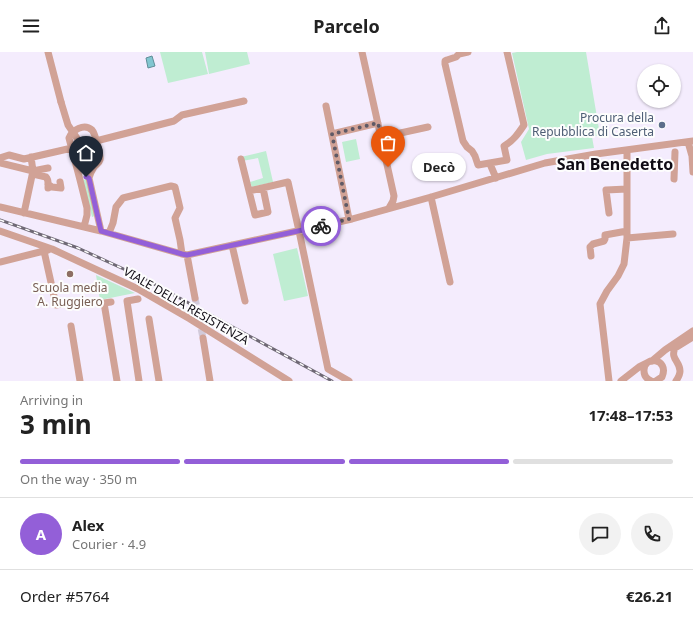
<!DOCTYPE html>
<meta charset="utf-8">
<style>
:root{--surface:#fff;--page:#f2f2f2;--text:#222;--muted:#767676;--line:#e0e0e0;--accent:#935fd8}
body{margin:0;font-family:"Noto Sans",sans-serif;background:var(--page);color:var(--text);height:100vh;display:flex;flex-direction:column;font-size:15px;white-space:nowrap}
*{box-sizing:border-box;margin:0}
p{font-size:13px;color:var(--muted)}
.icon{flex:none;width:22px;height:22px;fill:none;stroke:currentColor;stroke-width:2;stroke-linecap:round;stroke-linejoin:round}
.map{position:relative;height:329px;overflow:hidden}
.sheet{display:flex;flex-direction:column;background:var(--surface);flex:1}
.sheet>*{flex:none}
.fabs{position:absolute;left:637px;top:12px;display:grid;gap:8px}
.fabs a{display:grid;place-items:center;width:44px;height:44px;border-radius:50%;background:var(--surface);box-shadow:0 1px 3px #0004;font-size:20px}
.pin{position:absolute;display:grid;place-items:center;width:34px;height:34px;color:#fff;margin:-41px -17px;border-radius:50% 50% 50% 0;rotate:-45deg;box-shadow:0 0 4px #0007}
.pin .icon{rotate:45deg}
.courier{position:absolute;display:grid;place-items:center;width:40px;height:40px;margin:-20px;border:3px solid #935fd8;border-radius:50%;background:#fff;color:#222;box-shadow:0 1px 5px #0007}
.bubble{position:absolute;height:28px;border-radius:14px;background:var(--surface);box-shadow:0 1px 3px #0004;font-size:13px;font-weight:700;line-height:28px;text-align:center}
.overview em{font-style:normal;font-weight:700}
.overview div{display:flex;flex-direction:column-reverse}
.overview{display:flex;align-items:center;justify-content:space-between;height:68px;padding:0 20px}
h1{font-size:26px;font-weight:700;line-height:30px}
.bar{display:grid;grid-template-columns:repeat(4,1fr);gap:6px 4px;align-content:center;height:48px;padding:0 20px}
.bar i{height:5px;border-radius:3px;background:var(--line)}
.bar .current{background:var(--accent)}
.bar p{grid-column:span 4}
.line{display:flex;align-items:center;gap:10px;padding:0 20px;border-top:1px solid var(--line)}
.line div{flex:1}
.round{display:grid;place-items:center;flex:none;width:42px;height:42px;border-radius:21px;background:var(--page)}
header{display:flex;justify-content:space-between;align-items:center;height:52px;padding:0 20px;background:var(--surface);font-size:18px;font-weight:700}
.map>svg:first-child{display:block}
</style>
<header><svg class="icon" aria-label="menu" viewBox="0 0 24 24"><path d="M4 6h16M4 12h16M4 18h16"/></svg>Parcelo<svg class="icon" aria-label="share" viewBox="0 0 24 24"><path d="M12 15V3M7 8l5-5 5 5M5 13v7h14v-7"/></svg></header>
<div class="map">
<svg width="693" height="329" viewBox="0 0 693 329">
<rect width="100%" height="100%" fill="#f4ecfd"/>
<!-- green -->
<path fill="#bfedd2" d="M160 0H202L208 22 168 31Z
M205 0H247L250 12 209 22Z
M517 0H586L600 83 592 85 594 96 547 102 526 108 521 90 529 77 512 1Z
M356 87 360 107 346 110 342 90Z
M266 99 273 130 252 135 250 130 263 126 258 106 242 109 241 105Z
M86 127 95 164 92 165 83 128Z
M297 196 308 244 284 249 273 202Z
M96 223 135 241 100 248Z"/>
<!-- water -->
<path fill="#81c6d0" stroke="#5f8e98" d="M152 4 155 14 148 16 146 6Z"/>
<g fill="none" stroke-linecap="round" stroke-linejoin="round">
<!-- minor-tunnel -->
<path stroke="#d2cada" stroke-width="7" stroke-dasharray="7 3.5" stroke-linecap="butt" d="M195 246 203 286"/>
<!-- minor -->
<path stroke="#d1a296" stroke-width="7" d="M48 0 61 50
M362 0 394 144 393 149 389 156
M468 0 459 2 456 5 447 8 445 9V12L463 89 467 95 472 99 475 104 478 113 507 108 504 94C513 89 518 82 524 73L507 0
M326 54 349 167
M332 82 378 71
M382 85 428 75
M96 89 174 69 182 63 244 49
M688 90 692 104 693 120
M85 98 88 106 89 126 101 179
M0 106 9 103 24 107 72 96
M241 107 249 139
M0 111 33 119 48 116
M490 112 496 126
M33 122 46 125C49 128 48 132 48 136
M674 127 675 100
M48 132 52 135 61 136 60 130
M263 136 268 160 255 163 249 139 288 130 299 179 328 317 349 329
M431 145 450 230
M0 155 101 179 182 202 187 203 352 167 431 145 545 111 596 102 693 89
M24 161 33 119 31 105
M609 161 606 138 627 137
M84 175 87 163V156L80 128 69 86C72 78 84 71 92 78 95 81 101 104 100 108 99 112 96 112 94 115 92 118 90 122 89 126
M0 179 52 197 138 237 190 267 289 329
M109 181 113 171 116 155 123 146 171 134 175 135 180 156 175 166 180 188 182 202
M627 186 673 182
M232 193 245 249
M44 199 56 253 66 251
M187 203 195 246
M591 204 590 195 593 192 604 189 605 187V183L627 179
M0 210 48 198
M138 247 127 249 139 329
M111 250 104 251 117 329
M149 267 159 329
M71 274 80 329
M203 286 210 329
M652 309 665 298 693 279
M609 329 600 252 607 239 618 224 624 212 627 186V98
M621 329 639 315 647 311
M651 329C647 327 644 324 644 319 643 303 670 306 662 325L656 329
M676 329C678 326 680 322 680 319 680 309 670 307 675 296L693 285"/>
<!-- rail casing -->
<g stroke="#6f6975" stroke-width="3">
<path id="rail" d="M0 168 78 196 141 225 332 329"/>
</g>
<!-- rail -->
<use href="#rail" stroke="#fdfdfd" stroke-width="1.5" stroke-dasharray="4.5" stroke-linecap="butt"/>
<!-- minor-bridge -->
<path stroke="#d1a296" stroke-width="7" d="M61 50 68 73 85 98"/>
</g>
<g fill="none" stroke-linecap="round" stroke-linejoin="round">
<!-- done -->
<path stroke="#5f5a66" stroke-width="4" stroke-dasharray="0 7.2" d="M321 174 349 167 332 82 378 71 388 115"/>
<!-- route -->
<path stroke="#935fd8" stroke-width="5" d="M86 125 89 126 101 179 182 202 187 203 321 174"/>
</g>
<!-- markers -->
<circle fill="#5c6f8a" stroke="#fdfdfd" stroke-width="1.5" cx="662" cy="73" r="4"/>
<circle fill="#8d6e63" stroke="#fdfdfd" stroke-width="1.5" cx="70" cy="222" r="4"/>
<g text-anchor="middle" stroke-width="4" stroke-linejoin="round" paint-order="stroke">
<!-- service labels -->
<g font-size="12" fill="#4e5e75" stroke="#fdfdfd" text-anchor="end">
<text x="654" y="70">Procura della<tspan x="654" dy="14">Repubblica di Caserta</tspan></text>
</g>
<!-- education labels -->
<g font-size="12" fill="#785e54" stroke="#fdfdfd">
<text x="70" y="240">Scuola media<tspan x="70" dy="14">A. Ruggiero</tspan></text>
</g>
<!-- street labels -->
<g font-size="12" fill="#0f0b14" stroke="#fdfdfd">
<text transform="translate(186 254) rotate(30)" y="4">VIALE DELLA RESISTENZA</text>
</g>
<!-- district labels -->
<g font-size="16" font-weight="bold" fill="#0f0b14" stroke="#fdfdfd">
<text x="615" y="118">San Benedetto</text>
</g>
</g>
</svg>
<div class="fabs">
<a><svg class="icon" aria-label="locate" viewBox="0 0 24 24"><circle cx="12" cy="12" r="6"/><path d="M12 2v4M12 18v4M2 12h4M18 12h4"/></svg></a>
</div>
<div class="pin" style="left:388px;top:115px;background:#ea580c"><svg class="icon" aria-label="bag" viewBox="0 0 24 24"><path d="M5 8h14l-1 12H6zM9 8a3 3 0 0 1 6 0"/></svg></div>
<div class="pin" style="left:86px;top:125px;background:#1f2937"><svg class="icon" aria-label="home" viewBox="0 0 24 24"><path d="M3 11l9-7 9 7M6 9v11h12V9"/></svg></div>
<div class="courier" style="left:321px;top:174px"><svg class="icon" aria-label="bike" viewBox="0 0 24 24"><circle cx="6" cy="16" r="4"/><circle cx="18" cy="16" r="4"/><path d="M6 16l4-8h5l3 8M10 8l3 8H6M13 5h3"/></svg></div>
<div class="bubble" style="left:412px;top:101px;width:54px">Decò</div>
</div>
<section class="sheet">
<div class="overview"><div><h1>3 min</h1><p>Arriving in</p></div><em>17:48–17:53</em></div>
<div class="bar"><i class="current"></i><i class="current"></i><i class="current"></i><i></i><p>On the way · 350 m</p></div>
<div class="line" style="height:72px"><b class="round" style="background:var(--accent);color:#fff">A</b><div><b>Alex</b><p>Courier · 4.9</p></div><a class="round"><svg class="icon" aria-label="chat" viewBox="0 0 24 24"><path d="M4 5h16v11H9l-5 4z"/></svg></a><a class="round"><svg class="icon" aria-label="phone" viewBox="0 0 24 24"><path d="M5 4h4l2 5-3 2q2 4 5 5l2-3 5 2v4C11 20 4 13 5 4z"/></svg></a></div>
<div class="line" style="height:52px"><div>Order #5764</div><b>€26.21</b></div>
</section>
